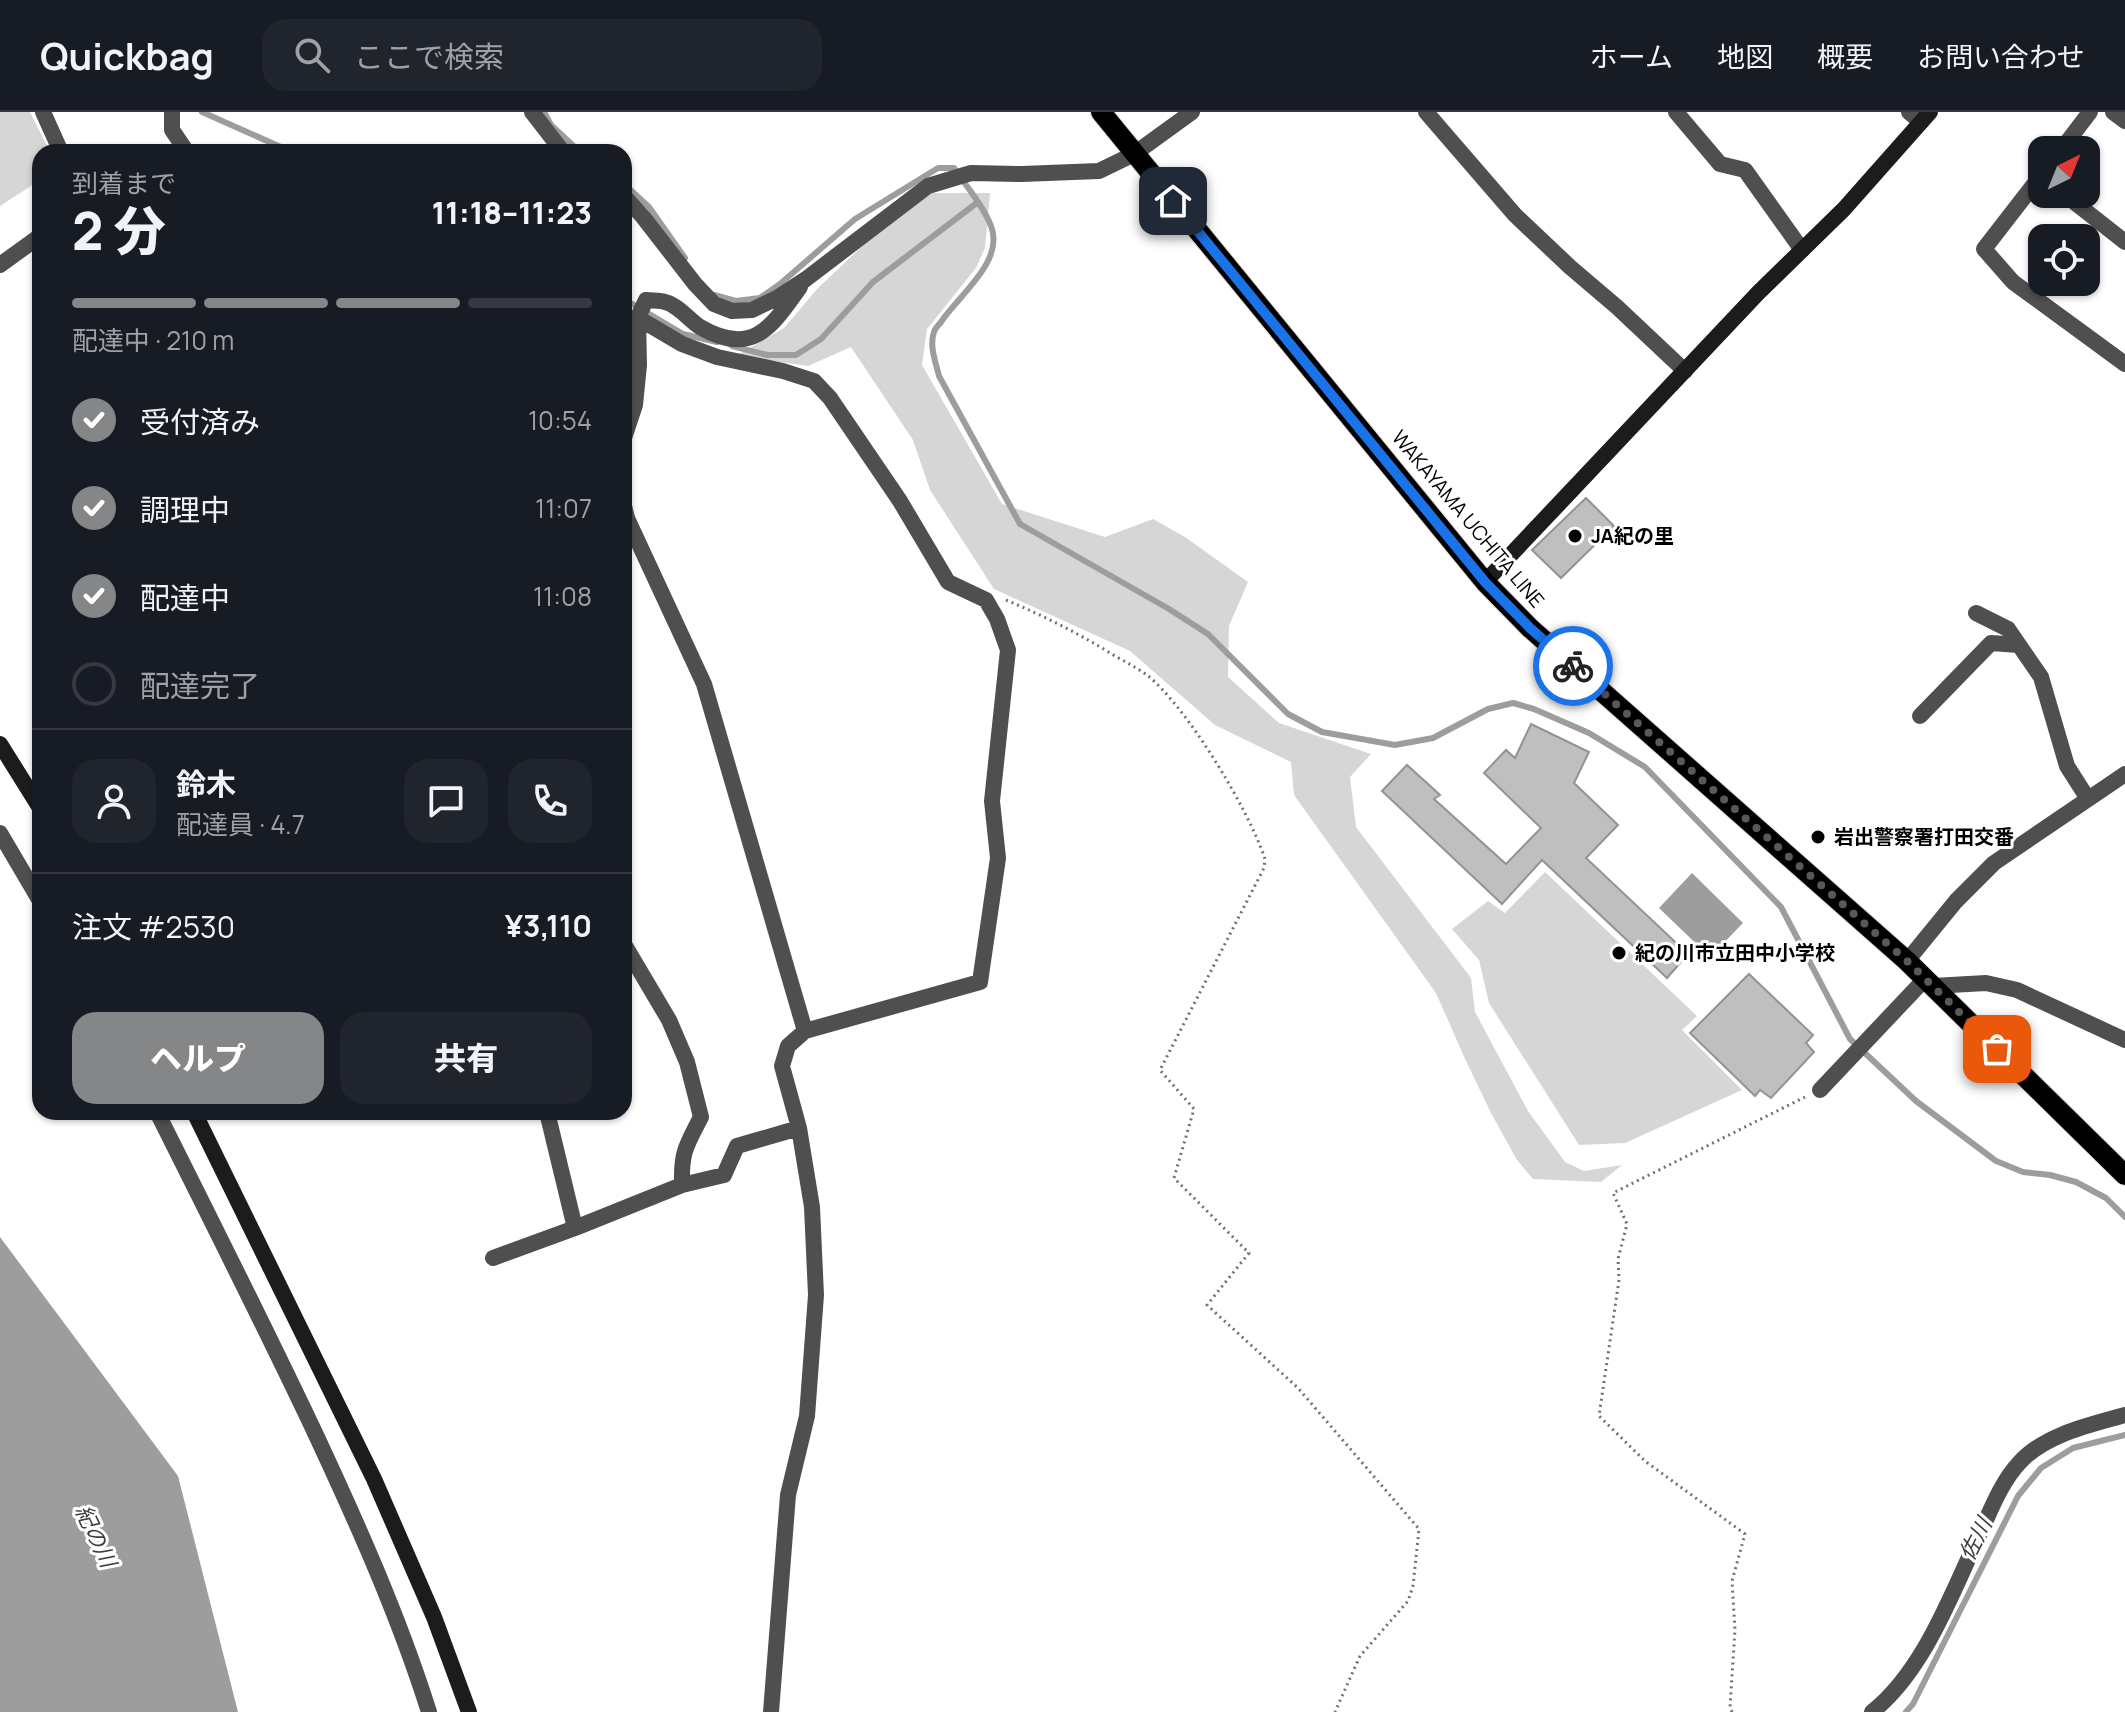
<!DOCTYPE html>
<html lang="ja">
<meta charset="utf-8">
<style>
:root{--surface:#171b24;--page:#20242c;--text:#f1f3f6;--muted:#9ea1a6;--line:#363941;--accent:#858687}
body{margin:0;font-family:Manrope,"Noto Sans JP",sans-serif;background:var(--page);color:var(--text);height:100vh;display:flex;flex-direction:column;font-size:30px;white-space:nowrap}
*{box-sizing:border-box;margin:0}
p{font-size:26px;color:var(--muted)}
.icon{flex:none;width:44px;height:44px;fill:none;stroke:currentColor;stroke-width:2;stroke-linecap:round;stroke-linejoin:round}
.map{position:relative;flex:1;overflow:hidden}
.drawer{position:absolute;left:32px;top:32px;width:600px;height:976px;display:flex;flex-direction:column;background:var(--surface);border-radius:24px;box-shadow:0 2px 6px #0004}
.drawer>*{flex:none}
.needle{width:52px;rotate:43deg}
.buttons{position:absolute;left:2028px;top:24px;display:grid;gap:16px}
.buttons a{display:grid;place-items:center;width:72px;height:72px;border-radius:16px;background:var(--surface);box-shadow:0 2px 6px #0004;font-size:40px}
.pin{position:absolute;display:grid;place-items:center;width:68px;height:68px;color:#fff;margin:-34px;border-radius:16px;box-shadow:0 4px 12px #0006}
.courier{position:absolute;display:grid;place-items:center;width:80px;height:80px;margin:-40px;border:6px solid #1a73e8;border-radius:50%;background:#fff;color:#222;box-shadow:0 2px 10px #0007}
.headline em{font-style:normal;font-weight:800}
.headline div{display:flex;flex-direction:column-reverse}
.headline{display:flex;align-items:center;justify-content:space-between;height:136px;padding:0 40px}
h1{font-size:52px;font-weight:800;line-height:60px}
.bar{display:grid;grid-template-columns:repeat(4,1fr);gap:12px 8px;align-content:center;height:96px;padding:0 40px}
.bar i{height:10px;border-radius:6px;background:var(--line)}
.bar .current{background:var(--accent)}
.bar p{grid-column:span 4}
.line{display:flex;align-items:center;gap:20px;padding:0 40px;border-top:2px solid var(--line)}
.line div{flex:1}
.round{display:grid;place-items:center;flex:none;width:84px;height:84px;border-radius:24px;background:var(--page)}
ol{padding:0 40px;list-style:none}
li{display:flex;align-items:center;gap:24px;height:88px}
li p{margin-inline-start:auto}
li .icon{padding:8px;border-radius:50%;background:var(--accent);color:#fff;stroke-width:4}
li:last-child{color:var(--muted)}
li i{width:44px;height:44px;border:4px solid var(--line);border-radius:50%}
.primary-button{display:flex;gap:16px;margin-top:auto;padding:16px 40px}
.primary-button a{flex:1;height:92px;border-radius:24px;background:var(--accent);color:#fff;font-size:32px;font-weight:800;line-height:92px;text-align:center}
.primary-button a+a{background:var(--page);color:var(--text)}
header{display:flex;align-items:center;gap:48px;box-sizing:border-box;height:112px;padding:0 40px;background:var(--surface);border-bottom:2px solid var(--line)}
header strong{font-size:38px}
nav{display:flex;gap:44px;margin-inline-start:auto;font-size:28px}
.search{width:560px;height:72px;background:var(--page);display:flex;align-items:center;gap:20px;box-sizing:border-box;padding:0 28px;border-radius:24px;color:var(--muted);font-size:30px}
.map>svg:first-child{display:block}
</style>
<header>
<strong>Quickbag</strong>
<div class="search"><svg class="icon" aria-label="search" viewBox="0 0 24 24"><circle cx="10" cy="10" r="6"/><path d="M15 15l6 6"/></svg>ここで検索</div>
<nav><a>ホーム</a><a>地図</a><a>概要</a><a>お問い合わせ</a></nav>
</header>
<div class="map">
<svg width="2125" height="1600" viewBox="0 0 2125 1600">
<rect width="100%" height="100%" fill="#fff"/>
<!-- green -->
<path fill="#d6d6d6" d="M0 0H30L50 40H40V68L0 94Z
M932 81H990L985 136 976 156 927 217 922 253 1002 392 1105 425 1153 407 1185 425 1248 470 1229 514 1228 565 1279 611 1371 642 1350 665 1356 715 1471 866 1475 900 1528 999 1565 1050 1584 1059 1622 1053 1601 1070 1533 1067 1517 1048 1491 1001 1466 949 1436 881 1294 683 1291 650 1215 613 1130 539 994 477 930 378 913 328 851 235 808 254 736 244 784 216 818 176 872 125Z
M1545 760 1697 904 1682 918 1742 978 1625 1031 1579 1033 1489 891 1479 848 1452 817 1488 789 1505 801Z"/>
<!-- water -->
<path fill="#9d9d9d" d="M1692 761 1743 811 1710 845 1659 796Z
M0 1125 178 1364 238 1600H0Z"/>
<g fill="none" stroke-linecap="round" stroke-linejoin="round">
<!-- stream -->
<path stroke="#9d9d9d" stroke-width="6" d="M202 0 292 40
M544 0 551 13 580 40
M624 72 649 95 685 146
M714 183 736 189 760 186 780 172 855 107 938 56H954C966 74 983 93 991 114 1005 149 959 183 941 210 939 213 935 216 934 220 929 234 936 251 939 264L1020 412 1169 497 1208 522 1288 602 1322 620 1395 633 1433 626 1488 597 1513 591 1534 597 1589 621 1645 655 1781 795 1850 927 1916 989 1996 1049 2023 1060 2050 1063 2076 1070 2106 1086 2125 1105
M624 187 683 222 717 230
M732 234 767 243H796L821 227 873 170 978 90
M1906 1600 1913 1592 2018 1384 2041 1356 2073 1336 2125 1323"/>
</g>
<!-- building -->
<path fill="#bfbfbf" stroke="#939393" stroke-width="2" d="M1586 386 1614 414 1561 466 1532 438Z
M1531 612 1589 640 1574 671 1618 713 1586 746 1688 842 1667 866 1542 748 1502 792 1382 679 1407 653 1440 683 1434 687 1506 752 1541 716 1484 661 1506 638 1515 646Z
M1749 862 1813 923 1806 931 1814 940 1771 986 1760 978 1755 984 1690 921Z"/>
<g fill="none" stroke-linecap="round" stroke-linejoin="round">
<!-- primary casing -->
<g stroke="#dbdbdb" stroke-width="22">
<path id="primary" d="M1101 0 1485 470 1530 516 1907 849 2125 1063"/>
</g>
<!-- path -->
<path stroke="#717171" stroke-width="3" stroke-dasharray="2 4" stroke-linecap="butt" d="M1006 488C1044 504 1080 522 1115 544 1126 550 1137 556 1147 563 1187 595 1249 698 1265 747L1264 756 1160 958 1194 997 1174 1066 1249 1141 1207 1193 1298 1276 1419 1417 1413 1474 1408 1489 1360 1544 1335 1600
M1732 1600 1730 1595 1735 1518 1732 1469 1745 1422 1645 1349 1599 1304 1619 1168 1618 1147 1627 1112 1613 1081 1805 985"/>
<!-- street -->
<path stroke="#4f4f4f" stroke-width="16" d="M43 0 61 40
M172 0V18L187 40
M532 0 563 40
M1426 0 1515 103 1570 155 1617 195 1685 259
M1676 0 1720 52 1745 58 1802 138
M1909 0 1921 10
M2113 0 2125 9
M2061 38 2090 0
M2042 62 1984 137 2013 170 2125 252
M2064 82 2125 130
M624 84 643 105 695 172 714 192 732 199 752 198 777 186 806 167 928 74 971 61 1022 62 1099 59 1134 42 1192 0
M0 153 40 124
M638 206 682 232 717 245 783 259 814 269 830 286 900 389 948 470 986 488 997 507 1008 538 992 689 998 746 980 870 805 919 788 934 782 954 799 1016 812 1095 816 1183 807 1304 788 1383 771 1600
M624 326 635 293 639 253 638 205 646 188C652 189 660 188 665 190 678 193 689 208 700 215 753 246 772 214 800 175
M624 394 627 406 704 572 805 919
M1976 501 2008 517 2041 565 2067 654 2088 687
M1920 604 1991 531 2019 533
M0 721 40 789
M624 832 669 908 687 950 701 1005C686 1034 681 1040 682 1073
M1907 849 1956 789 1994 751 2125 662
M1933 874 1986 871 2017 878 2125 928
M1820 978 1925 867
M157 1000C211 1108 265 1215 316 1323 358 1413 399 1505 429 1600
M547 1000 575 1116
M493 1146 575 1116 682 1073 724 1063 737 1034 799 1016
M1872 1600C1925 1558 1953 1478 1981 1419 1992 1395 2002 1369 2020 1350 2046 1322 2090 1313 2125 1303"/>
<!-- secondary -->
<path stroke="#1c1c1c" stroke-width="16" d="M1485 470 1758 181 1844 97 1930 0
M0 632 40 696
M194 1000 374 1367 434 1505 469 1600"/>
<!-- primary -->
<use href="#primary" stroke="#000" stroke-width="20"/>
</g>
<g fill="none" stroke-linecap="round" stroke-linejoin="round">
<!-- done -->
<path stroke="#595959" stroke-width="8" stroke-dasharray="0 14.4" d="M1573 554 1907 849 1997 937"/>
<!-- route -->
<path stroke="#1a73e8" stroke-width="10" d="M1173 89 1485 470 1530 516 1573 554"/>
</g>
<!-- markers -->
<g fill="#000" stroke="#fff" stroke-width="3">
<circle cx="1575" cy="424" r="8"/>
<circle cx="1818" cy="725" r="8"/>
<circle cx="1619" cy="841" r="8"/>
</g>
<g text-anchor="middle" stroke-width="6" stroke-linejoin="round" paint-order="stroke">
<!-- street labels -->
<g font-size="20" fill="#000" stroke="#fff">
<text transform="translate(1468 407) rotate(50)" y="7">WAKAYAMA UCHITA LINE</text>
</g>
<!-- poi labels -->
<g font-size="20" font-weight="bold" fill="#000" stroke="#fff" text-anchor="start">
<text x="1591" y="431">JA紀の里</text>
<text x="1834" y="732">岩出警察署打田交番</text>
<text x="1635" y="848">紀の川市立田中小学校</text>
</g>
<!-- water labels -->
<g font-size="22" font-style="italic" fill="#3e3e3e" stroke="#fff">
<text transform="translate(96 1424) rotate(65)" y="8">紀の川</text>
<text transform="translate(1975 1427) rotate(-63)" y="8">佐川</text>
</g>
</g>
</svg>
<div class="buttons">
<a><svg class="needle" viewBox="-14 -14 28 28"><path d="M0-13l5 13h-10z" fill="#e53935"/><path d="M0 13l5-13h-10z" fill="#9ea1a6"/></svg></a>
<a><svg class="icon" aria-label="locate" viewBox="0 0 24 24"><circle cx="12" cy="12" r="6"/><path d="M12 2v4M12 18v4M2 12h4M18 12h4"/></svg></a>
</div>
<div class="pin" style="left:1997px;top:937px;background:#ea580c"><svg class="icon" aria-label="bag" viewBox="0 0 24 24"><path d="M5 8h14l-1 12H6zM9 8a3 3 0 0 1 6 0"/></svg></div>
<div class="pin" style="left:1173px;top:89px;background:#1f2937"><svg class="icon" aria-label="home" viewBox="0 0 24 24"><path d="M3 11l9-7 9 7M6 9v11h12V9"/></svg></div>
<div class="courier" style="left:1573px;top:554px"><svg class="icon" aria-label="bike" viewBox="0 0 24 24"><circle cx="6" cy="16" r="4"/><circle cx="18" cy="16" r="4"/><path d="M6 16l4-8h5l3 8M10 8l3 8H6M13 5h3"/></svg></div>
<section class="drawer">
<div class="headline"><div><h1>2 分</h1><p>到着まで</p></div><em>11:18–11:23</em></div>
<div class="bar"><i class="current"></i><i class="current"></i><i class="current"></i><i></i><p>配達中 · 210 m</p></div>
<ol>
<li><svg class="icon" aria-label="check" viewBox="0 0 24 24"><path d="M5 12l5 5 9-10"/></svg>受付済み<p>10:54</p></li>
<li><svg class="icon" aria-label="check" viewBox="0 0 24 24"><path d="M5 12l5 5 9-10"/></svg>調理中<p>11:07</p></li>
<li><svg class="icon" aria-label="check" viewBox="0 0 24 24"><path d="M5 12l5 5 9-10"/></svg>配達中<p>11:08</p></li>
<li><i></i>配達完了</li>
</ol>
<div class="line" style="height:144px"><a class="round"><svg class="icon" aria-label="person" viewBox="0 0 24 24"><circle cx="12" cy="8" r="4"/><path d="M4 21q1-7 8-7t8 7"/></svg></a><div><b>鈴木</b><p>配達員 · 4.7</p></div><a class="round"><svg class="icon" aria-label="chat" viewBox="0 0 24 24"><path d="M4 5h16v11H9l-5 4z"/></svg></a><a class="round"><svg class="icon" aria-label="phone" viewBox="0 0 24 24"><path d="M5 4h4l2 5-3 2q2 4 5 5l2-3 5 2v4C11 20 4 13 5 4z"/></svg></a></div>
<div class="line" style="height:104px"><div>注文 #2530</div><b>¥3,110</b></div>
<div class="primary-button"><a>ヘルプ</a><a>共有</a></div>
</section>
</div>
